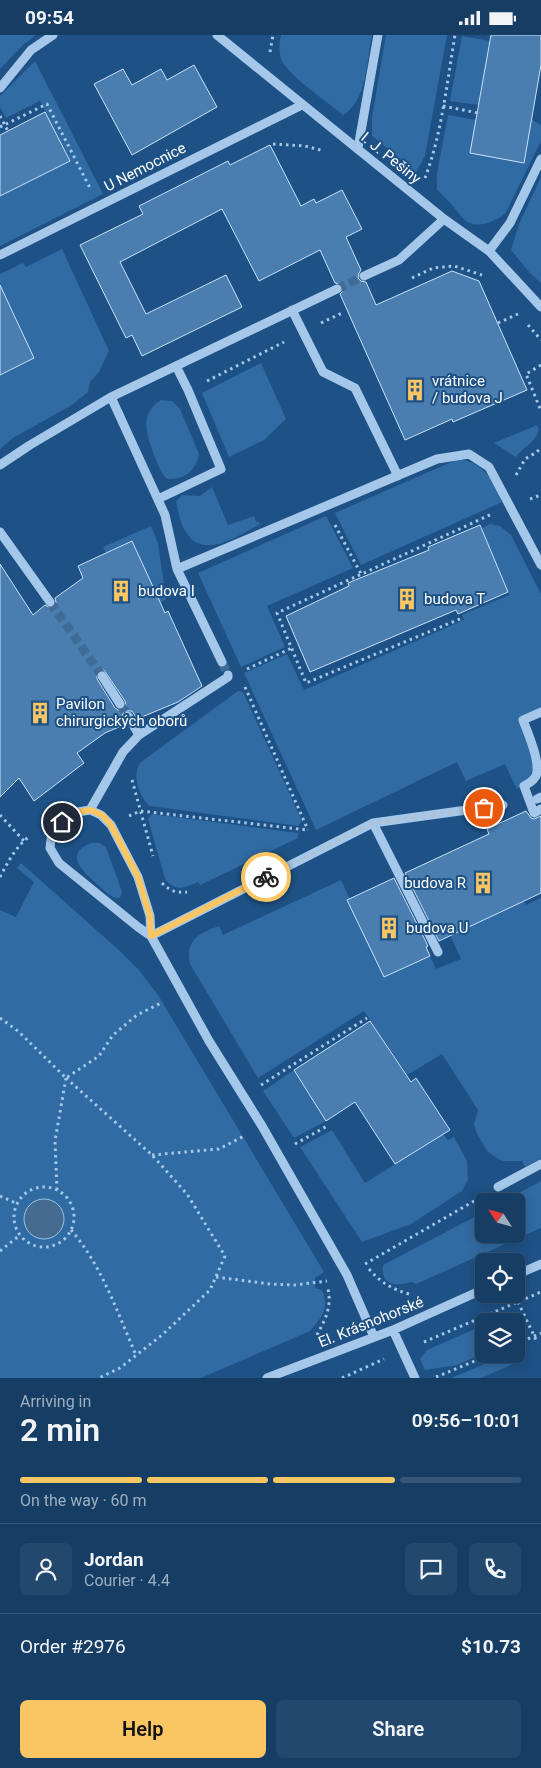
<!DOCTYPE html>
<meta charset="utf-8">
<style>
:root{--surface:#163d64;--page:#23486d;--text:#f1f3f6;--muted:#9eaebf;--line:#355678;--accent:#fac664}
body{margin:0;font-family:Roboto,sans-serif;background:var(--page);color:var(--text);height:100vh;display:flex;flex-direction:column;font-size:19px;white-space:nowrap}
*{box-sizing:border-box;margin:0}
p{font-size:16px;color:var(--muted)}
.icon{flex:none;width:28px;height:28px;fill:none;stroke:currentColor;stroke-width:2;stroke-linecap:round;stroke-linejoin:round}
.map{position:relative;height:1343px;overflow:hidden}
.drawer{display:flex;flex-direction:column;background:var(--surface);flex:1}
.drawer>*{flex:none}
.needle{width:32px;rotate:306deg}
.fabs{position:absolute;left:475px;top:1158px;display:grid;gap:10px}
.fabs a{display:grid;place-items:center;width:50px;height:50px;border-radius:8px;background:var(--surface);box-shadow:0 2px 12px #0003,0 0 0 1px var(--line);font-size:25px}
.pin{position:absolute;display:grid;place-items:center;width:42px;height:42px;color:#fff;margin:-21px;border:2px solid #fff;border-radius:50%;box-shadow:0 1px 5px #0007}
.courier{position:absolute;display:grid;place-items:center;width:50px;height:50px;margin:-25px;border:4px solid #fac664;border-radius:50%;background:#fff;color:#222;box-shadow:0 1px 6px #0007}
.headline em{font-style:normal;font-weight:600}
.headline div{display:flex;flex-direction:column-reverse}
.headline{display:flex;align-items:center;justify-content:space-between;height:85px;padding:0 20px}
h1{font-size:32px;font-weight:600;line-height:38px}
.bar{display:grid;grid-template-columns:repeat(4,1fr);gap:8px 5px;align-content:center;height:60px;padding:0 20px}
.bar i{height:6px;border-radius:4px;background:var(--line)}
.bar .active{background:var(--accent)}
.bar p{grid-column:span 4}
.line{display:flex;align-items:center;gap:12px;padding:0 20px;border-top:1px solid var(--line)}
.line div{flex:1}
.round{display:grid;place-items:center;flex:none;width:52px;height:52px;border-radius:8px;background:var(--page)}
.button{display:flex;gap:10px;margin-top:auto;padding:10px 20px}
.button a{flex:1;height:58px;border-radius:8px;background:var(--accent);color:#111;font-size:20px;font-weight:600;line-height:58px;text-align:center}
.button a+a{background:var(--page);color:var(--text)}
.status{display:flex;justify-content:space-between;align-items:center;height:35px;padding:0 25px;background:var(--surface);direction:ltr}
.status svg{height:14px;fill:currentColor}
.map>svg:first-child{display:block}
</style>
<div class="status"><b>09:54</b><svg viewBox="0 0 49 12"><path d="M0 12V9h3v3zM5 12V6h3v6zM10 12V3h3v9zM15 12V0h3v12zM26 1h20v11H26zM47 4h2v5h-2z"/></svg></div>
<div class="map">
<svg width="541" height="1343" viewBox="0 0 541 1343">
<rect width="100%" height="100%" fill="#1e5185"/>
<!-- green -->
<path fill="#316ba3" d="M0 0H36L23 10 0 34Z
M281 0H372C367 24 367 67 343 80 328 67 288 41 281 24 279 17 279 7 281 0Z
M386 0H447L425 121 416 137 372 101V82Z
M462 1 490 6 479 70 450 66Z
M35 26 103 159 0 211V161L70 126 40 66 6 83 0 72V61Z
M448 80 476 85 531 84 541 90V106L506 177C501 183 497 184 490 187 467 195 464 183 451 169 447 164 442 160 437 155V138Z
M541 142V248L530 238 511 215 519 189Z
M62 214 109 316 99 337 90 347 88 357 72 370 13 403 0 414V340L34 323 15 281 0 288V239L23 228 26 232Z
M261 328 286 384 264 405 229 422 202 358Z
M161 365 172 366 180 374 199 419C196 436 184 445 167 444 160 437 158 429 154 420 147 399 138 380 161 365Z
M537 390 539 395C534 409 524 411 516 422L494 408Z
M458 424C485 428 492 444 502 467L361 530 335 478Z
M212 452 228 490 254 481 256 487H259L260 489C239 500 203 526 186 497 180 489 179 477 176 467L182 460 200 461Z
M326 481 353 533 267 571 285 612 241 632 198 538Z
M490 489 500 491 511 500 541 559V677L523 685 537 726 529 748 517 754 505 729 466 746 457 727 316 795 244 638 287 619 304 655 464 585 462 580 509 560 481 494Z
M151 491 158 508 166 564 160 568 132 506 106 518 103 512Z
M238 656 243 657 302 786 298 791 150 771C139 763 131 738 141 727Z
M152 779 298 798V803L200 850 198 847C184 853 176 857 165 844L148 784Z
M91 808H99L106 812 122 857 120 863C111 864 104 855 97 849 83 837 63 819 91 808Z
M21 828 121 917 138 934 158 960 324 1237 315 1243V1253L322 1255C330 1273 322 1282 310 1296L201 1343H0V875L16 882 34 847 17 833Z
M341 845 350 864 348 865 384 942 430 921 436 934 461 924 450 900 523 864 526 870 541 863V1123L525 1132 522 1126H502L488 1117 477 1099 474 1089 478 1075 442 1019 407 1040 364 976 258 1043 190 929C185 905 199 898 219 891L223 900Z
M294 1035 326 1086 294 1103 263 1056Z
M332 1095 365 1148 443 1099 448 1105 454 1102 467 1126 468 1144 462 1156 411 1189 362 1207 300 1112Z
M541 1146V1193L416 1249 412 1247C396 1251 381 1252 383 1230L484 1177V1199H516V1166H504Z
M484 1290V1318L457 1330 425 1335 420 1324 427 1315Z
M509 1319H514L518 1327 481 1343H451Z"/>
<!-- water -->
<path fill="#466b91" stroke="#98c4ec" d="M24 1184a20 20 0 1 1 40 0a20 20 0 1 1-40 0Z"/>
<!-- building -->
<path fill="#4a7db0" stroke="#cae1f8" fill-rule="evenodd" d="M491 0H541V30L524 128 470 118Z
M194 30 217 72 132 120 94 49 123 34 132 50 161 34 167 45Z
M45 77 70 126 0 161V100Z
M270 110 301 171 314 164 316 168 342 155 362 194 346 202 361 235 359 238 358 243 361 246 366 247 376 270 452 236 479 246 527 355 453 387 452 384 405 405 340 259 342 257 343 252 340 249 335 248 320 215 259 246 222 174 120 227 146 279 226 240 242 272 142 321 132 300 126 303 80 210 143 179 139 171 228 126 230 130Z
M0 250 34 323 0 340Z
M480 490 508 557 458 579 456 575 310 637 286 581 349 551 348 548 429 515 428 512Z
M132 506 165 578 168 576 202 651 178 667 137 684 132 676H124L122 681 126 689 105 698 77 718 84 728 34 766 19 743 0 762V529L33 580 45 570 50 573 54 572 56 567 55 563 83 543 78 531ZM104 635 125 666 126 671 123 674 118 675 115 673 97 644V638L99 636Z
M526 776 531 783 534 784 541 781V858L439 906 405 838 489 799 487 794Z
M394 843 428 911 426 912 430 921 384 942 347 865Z
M370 986 411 1047 416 1043 450 1095 395 1129 355 1067 326 1086 294 1035Z"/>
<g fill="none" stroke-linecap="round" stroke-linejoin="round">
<!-- minor-tunnel -->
<path stroke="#406b97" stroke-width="9" stroke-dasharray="9 4.5" stroke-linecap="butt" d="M337 254 364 241
M50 567 102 641
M222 627 228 640
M120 669 128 681"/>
<!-- path -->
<path stroke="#a5c8ea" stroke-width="3" stroke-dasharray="2.5 4" stroke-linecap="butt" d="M270 17 273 0
M443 71 478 78
M0 81 8 96
M0 92 47 69 90 153
M273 109 305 111 324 116
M425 143C442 98 447 47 455 0
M412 243 433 233 454 231 482 240
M321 288 342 278
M498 288 518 279
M528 290 541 305
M541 330 526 339 541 376
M207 346 284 307
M516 440 525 424 537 417 541 412
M530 464 541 460
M335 490 361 539
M460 584 306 648 277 578 492 479
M247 634 292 613
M245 652 308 795
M132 745 153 821
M0 780 24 806
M129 781 140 776 308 795
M0 842C8 827 16 811 30 801
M162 848C170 856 176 858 187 857
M0 983 18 996 66 1043 99 1021 113 1000 137 980 163 967
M66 1043 152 1120 187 1159 225 1221 210 1255 162 1300 120 1333 99 1343
M261 1050 367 983
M295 1109 329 1090
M152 1120 219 1114 244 1101
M14 1182a30 30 0 1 1 60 0a30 30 0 1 1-60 0Z
M57 1155 55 1106 66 1043
M0 1161 18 1169
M71 1195C101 1229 118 1279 136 1320
M0 1216 20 1200
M365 1229 481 1162
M369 1234C381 1248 392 1254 409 1259
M216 1242 270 1249 295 1250 327 1246
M518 1267 537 1307
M317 1300C325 1285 332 1272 328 1254
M424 1307 541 1257
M516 1309 541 1298
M436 1342 492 1319
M342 1343 384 1324"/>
<!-- minor -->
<path stroke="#a5c8ea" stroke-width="9" d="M217 0 444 184 489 216 541 272
M0 53 31 15 53 0
M358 113 378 0
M489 216 510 188 541 124
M0 220 302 70
M364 241 399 225 444 184
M292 275 323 337 355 353 398 441
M111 362 165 480 177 534 222 627
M0 430 30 410 111 362 337 254
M158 464 221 434 188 355 176 331
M0 497 50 567
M177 534 437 424 469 419 489 432 541 530
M102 641 120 669
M541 677 523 685C528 699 541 727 536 741 533 746 528 749 524 751L534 778 541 774
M128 681 139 700
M537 764 541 762
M90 775 123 717 139 700 228 642V640
M373 788 438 917
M151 901 138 892 59 828 50 813 52 796 71 778 90 775 101 780 111 790 138 842 150 881 151 901 209 1006 262 1091 347 1240 374 1302
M151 901 373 788 503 770
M498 1152 541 1129
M516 1240 541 1229
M393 1295 415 1343
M267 1343 393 1295 484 1254"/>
</g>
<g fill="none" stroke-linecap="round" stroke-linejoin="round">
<!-- done -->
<path stroke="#b0c2d4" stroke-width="5" stroke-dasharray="0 9" d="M266 842 373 788 484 773"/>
<!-- route -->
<path stroke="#fac664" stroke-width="6" d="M62 787 72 778 90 775 102 780 111 790 138 842 150 881 151 901 266 842"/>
</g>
<!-- icons -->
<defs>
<g id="building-bare" transform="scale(1.725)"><path d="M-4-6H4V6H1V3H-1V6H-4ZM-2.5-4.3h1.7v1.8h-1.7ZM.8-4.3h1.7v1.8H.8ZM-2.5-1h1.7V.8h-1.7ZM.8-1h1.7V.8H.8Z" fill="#fac664" stroke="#1e5185" stroke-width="2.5" paint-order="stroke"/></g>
</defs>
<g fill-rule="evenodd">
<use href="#building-bare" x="415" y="355"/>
<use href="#building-bare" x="121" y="556"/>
<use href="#building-bare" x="407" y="564"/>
<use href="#building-bare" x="40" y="678"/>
<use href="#building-bare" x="483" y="848"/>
<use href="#building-bare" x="389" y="893"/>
</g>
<g text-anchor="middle" stroke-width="4" stroke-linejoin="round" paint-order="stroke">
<!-- street labels -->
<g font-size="15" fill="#fff" stroke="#1e5185">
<text transform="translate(391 123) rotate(39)" y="5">I. J. Pešiny</text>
<text transform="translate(145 132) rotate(-27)" y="5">U Nemocnice</text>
<text transform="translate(371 1287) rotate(-22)" y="5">El. Krásnohorské</text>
</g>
<!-- poi labels -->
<g font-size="15" fill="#fff" stroke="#1e5185" text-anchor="start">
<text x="432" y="351">vrátnice<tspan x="432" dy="17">/ budova J</tspan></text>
<text x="138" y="561">budova I</text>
<text x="424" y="569">budova T</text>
<text x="56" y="674">Pavilon<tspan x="56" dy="17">chirurgických oborů</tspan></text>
<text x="466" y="853" text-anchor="end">budova R</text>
<text x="406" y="898">budova U</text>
</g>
</g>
</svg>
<div class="fabs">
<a><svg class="needle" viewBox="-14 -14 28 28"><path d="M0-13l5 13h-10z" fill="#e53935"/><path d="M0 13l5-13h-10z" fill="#9eaebf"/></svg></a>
<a><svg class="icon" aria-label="locate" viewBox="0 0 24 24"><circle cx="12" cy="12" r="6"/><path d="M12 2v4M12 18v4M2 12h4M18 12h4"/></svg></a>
<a><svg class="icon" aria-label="layers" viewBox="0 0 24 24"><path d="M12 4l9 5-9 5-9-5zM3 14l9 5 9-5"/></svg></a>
</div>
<div class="pin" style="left:484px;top:773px;background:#ea580c"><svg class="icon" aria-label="bag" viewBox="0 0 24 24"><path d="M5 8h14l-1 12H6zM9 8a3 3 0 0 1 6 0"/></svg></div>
<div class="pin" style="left:62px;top:787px;background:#1f2937"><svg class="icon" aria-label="home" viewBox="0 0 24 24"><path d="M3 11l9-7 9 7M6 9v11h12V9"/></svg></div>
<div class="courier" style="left:266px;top:842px"><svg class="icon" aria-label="bike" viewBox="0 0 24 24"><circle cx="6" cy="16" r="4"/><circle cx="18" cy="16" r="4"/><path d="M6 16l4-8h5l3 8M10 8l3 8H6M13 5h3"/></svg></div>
</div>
<section class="drawer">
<div class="headline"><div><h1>2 min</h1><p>Arriving in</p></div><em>09:56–10:01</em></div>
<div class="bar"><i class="active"></i><i class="active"></i><i class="active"></i><i></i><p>On the way · 60 m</p></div>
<div class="line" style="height:90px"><a class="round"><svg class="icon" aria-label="person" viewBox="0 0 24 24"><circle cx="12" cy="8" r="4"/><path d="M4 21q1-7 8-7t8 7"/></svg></a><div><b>Jordan</b><p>Courier · 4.4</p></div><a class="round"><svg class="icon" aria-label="chat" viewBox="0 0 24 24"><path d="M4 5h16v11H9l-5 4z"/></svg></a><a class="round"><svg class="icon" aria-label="phone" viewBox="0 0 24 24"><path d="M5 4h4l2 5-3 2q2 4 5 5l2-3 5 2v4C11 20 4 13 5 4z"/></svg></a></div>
<div class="line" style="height:65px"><div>Order #2976</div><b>$10.73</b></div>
<div class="button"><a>Help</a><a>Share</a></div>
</section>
